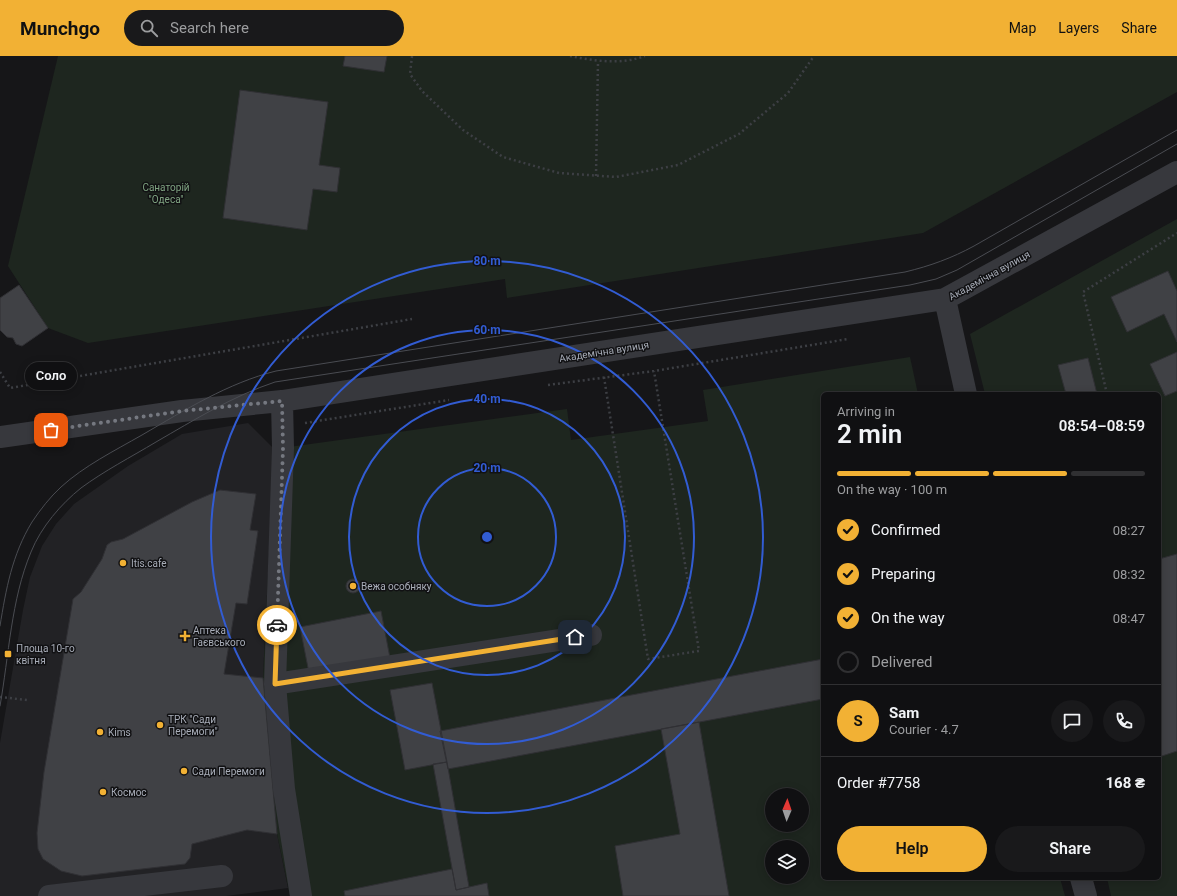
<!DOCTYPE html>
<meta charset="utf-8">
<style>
:root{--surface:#101012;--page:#19191b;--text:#f1f3f6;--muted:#9c9d9f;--line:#303032;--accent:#f2b134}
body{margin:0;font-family:Roboto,sans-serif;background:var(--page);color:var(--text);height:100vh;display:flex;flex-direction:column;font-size:15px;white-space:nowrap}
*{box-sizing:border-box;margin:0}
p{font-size:13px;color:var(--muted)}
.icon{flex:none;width:22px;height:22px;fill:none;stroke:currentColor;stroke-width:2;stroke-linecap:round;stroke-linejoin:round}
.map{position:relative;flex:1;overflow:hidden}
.side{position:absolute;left:821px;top:336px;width:340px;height:488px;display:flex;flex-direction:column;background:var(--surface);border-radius:6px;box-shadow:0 2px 10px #0003,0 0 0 1px var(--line)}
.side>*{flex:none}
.needle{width:26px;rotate:2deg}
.tools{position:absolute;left:765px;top:732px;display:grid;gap:8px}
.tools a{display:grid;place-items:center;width:44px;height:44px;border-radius:50%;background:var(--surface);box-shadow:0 2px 10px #0003,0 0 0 1px var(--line);font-size:20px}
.pin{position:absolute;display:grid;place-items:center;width:34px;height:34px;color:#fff;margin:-17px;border-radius:8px;box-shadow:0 2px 6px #0006}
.courier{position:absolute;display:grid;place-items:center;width:40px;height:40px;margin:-20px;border:3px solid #f2b134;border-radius:50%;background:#fff;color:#222;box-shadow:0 1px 5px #0007}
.bubble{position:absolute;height:28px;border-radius:14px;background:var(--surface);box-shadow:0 2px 10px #0003,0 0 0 1px var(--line);font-size:13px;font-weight:600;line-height:28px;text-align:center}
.overview em{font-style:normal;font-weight:600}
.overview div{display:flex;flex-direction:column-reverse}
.overview{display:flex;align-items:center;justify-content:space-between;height:68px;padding:0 16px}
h1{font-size:26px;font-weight:600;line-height:30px}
.bar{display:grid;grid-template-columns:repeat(4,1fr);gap:6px 4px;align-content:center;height:48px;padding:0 16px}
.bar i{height:5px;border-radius:3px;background:var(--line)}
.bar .active{background:var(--accent)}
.bar p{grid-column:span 4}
.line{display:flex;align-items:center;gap:10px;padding:0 16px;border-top:1px solid var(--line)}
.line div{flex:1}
.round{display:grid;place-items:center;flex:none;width:42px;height:42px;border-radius:21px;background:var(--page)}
ol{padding:0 16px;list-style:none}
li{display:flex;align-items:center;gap:12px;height:44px}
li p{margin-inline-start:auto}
li .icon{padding:4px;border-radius:50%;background:var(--accent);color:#111;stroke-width:4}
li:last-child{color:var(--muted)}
li i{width:22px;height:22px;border:2px solid var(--line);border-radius:50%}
.cta{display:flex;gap:8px;margin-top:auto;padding:8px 16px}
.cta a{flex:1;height:46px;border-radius:24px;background:var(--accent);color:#111;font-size:16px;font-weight:600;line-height:46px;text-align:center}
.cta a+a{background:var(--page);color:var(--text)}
header{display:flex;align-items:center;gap:24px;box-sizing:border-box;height:56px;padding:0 20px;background:var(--accent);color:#111}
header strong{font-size:19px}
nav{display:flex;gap:22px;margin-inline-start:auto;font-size:14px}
.search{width:280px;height:36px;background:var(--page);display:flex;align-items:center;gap:10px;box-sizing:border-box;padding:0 14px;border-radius:22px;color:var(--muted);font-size:15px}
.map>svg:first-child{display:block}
</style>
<header>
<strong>Munchgo</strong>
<div class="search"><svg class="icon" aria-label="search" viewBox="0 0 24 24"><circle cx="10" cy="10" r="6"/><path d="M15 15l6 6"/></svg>Search here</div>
<nav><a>Map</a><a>Layers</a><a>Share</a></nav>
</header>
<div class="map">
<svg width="1177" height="840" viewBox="0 0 1177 840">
<rect width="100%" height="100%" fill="#161618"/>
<!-- built -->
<path fill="#222225" d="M248 367 274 393 263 622 277 778 288 832 226 840H0V687L23 554 30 521 42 490 56 468 74 448 128 410 182 378Z"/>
<!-- green -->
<path fill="#1e261f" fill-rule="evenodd" d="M58 0H1177V36L923 177 507 242 505 223 88 287 48 272 8 210Z
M1177 163V840H1111L1107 822H1159V338H985L970 278Z
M910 301 918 338H823V822H1060L1065 840H290L277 778 263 622 274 393 567 353 571 384 708 365 703 334ZM772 739H802V769H772ZM772 791H802V821H772Z"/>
<!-- building -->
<path fill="#404145" stroke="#303034" d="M345 0H387L384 16 343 10Z
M240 34 328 46 319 109 340 112 337 136 313 133 307 174 223 162Z
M1168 215 1177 235V286L1164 258 1127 276 1111 241Z
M19 229 48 272 22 290 16 288 13 282 7 281 0 274V242Z
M1177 296V335L1165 340 1150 308Z
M1088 302 1097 338H1066L1058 309Z
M220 434 256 438 250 474 258 475 247 548 236 547 224 618 263 622 277 778 247 774 192 788 190 802 185 808 82 820 61 815 43 803 38 793 37 777 44 716 73 543 81 536 102 503 107 489 111 486 123 483 192 446Z
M1177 498V695L1159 701V503Z
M346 530a7 7 0 1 1 14 0a7 7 0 1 1-14 0Z
M381 555 390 602 309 617 300 571Z
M823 603V643L448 713 440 675Z
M432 627 447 706 405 714 390 634Z
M699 666 729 840H623L615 790 680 778 661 673Z
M447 706 469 831 456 834 433 708Z
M452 813 456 834 487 827 489 840H345L344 835Z"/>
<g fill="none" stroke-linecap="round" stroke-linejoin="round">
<!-- path -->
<path stroke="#3d3f44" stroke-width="2.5" stroke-dasharray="2 3" stroke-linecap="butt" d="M412 0 410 18 422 35 463 74 503 101 559 117 616 121 678 109 739 78 788 37 814 0
M570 0C594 5 621 9 645 0
M596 120 598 6
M0 316 10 332 412 263
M604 321 648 603 699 595 654 315
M548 329 654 315 848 283
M1107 338 1083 236 1177 177
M305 367 449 344
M0 641 27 644"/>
<!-- minor -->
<path stroke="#37383d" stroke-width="22" d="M945 243 966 338
M282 345 283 392 275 628 591 579
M0 381 182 355 282 345 945 243 1177 116
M275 628 284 733 301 840
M1081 822 1086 840
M49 840 222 820"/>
<!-- tram -->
<path stroke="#4a4c52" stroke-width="1" d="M0 570C6 533 12 499 32 466 40 454 50 441 61 431 84 410 114 395 142 379 185 354 228 327 276 315L905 216C930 210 952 202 974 190L1177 74
M0 650C9 599 11 544 31 496 41 471 61 448 81 432 104 415 131 401 156 386 194 364 233 340 275 326L910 229 936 223 957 214 1177 88"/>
</g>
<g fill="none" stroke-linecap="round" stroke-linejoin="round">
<!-- done -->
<path stroke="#757880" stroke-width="4" stroke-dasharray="0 7.2" d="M51 374 182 355 282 345 283 392 277 569"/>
<!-- route -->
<path stroke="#f2b134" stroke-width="5" d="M277 569 275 628 575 581"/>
</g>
<!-- distance rings -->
<g fill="none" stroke="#325cd3" stroke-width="2">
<circle cx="487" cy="481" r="69"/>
<circle cx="487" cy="481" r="138"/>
<circle cx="487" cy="481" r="207"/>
<circle cx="487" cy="481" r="276"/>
</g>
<!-- markers -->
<g fill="#f2b134" stroke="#111113" stroke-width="1.5">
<circle cx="123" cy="507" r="4"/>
<circle cx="353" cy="530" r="4"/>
<path d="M183 574h4v4h4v4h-4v4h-4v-4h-4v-4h4z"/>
<rect x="4" y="594" width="8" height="8" rx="2"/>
<circle cx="160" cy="669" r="4"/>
<circle cx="100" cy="676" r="4"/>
<circle cx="184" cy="715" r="4"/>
<circle cx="103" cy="736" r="4"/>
</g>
<g text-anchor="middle" stroke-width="3" stroke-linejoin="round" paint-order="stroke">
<!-- park labels -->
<g font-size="10" fill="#7fa381" stroke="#111113">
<text x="166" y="135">Санаторій<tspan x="166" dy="12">"Одеса"</tspan></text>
</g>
<!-- street labels -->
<g font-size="10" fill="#a8adb8" stroke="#111113">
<text transform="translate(989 219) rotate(-29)" y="4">Академічна вулиця</text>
<text transform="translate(604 295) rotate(-9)" y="4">Академічна вулиця</text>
</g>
<!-- poi labels -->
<g font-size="10" fill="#a8adb8" stroke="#111113" text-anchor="start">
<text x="131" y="511">Itis.cafe</text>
<text x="361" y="534">Вежа особняку</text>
<text x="193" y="578">Аптека<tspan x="193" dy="12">Гаєвського</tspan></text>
<text x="16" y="596">Площа 10-го<tspan x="16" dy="12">квітня</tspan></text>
<text x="168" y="667">ТРК "Сади<tspan x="168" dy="12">Перемоги"</tspan></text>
<text x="108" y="680">Kims</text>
<text x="192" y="719">Сади Перемоги</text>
<text x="111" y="740">Космос</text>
</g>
</g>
<circle cx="487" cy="481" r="6" fill="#325cd3" stroke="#111113" stroke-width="2"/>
<g font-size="12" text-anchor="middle" font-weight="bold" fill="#325cd3" stroke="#111113" stroke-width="3" stroke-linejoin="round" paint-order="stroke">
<text x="487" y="209">80 m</text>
<text x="487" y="278">60 m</text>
<text x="487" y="347">40 m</text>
<text x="487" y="416">20 m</text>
</g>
</svg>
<div class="tools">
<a><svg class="needle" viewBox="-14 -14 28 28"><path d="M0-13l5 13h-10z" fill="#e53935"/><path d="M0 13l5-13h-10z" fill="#9c9d9f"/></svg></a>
<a><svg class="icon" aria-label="layers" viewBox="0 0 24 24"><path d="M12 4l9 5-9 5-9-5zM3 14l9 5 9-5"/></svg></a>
</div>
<div class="pin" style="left:51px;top:374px;background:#ea580c"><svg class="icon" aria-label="bag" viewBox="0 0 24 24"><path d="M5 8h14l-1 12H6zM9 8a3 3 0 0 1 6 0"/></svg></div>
<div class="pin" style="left:575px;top:581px;background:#1f2937"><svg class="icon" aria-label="home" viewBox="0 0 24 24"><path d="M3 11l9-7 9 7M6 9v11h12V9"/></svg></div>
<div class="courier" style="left:277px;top:569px"><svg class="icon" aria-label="car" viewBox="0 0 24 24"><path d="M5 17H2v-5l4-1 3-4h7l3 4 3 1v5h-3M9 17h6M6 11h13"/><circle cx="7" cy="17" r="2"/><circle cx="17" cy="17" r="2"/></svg></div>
<div class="bubble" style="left:25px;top:306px;width:52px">Соло</div>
<section class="side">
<div class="overview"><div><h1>2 min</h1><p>Arriving in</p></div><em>08:54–08:59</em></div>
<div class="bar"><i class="active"></i><i class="active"></i><i class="active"></i><i></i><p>On the way · 100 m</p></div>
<ol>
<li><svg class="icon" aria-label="check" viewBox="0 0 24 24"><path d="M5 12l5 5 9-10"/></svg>Confirmed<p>08:27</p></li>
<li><svg class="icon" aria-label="check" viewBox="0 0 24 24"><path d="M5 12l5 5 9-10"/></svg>Preparing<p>08:32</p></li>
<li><svg class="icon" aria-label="check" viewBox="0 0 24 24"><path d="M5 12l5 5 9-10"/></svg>On the way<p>08:47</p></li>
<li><i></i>Delivered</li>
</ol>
<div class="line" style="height:72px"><b class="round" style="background:var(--accent);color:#111">S</b><div><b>Sam</b><p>Courier · 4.7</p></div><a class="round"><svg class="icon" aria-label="chat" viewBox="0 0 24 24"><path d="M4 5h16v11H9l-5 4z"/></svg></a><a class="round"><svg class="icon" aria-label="phone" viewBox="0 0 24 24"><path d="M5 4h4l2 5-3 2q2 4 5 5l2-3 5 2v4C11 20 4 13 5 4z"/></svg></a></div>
<div class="line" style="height:52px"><div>Order #7758</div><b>168 ₴</b></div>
<div class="cta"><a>Help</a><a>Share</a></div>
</section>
</div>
